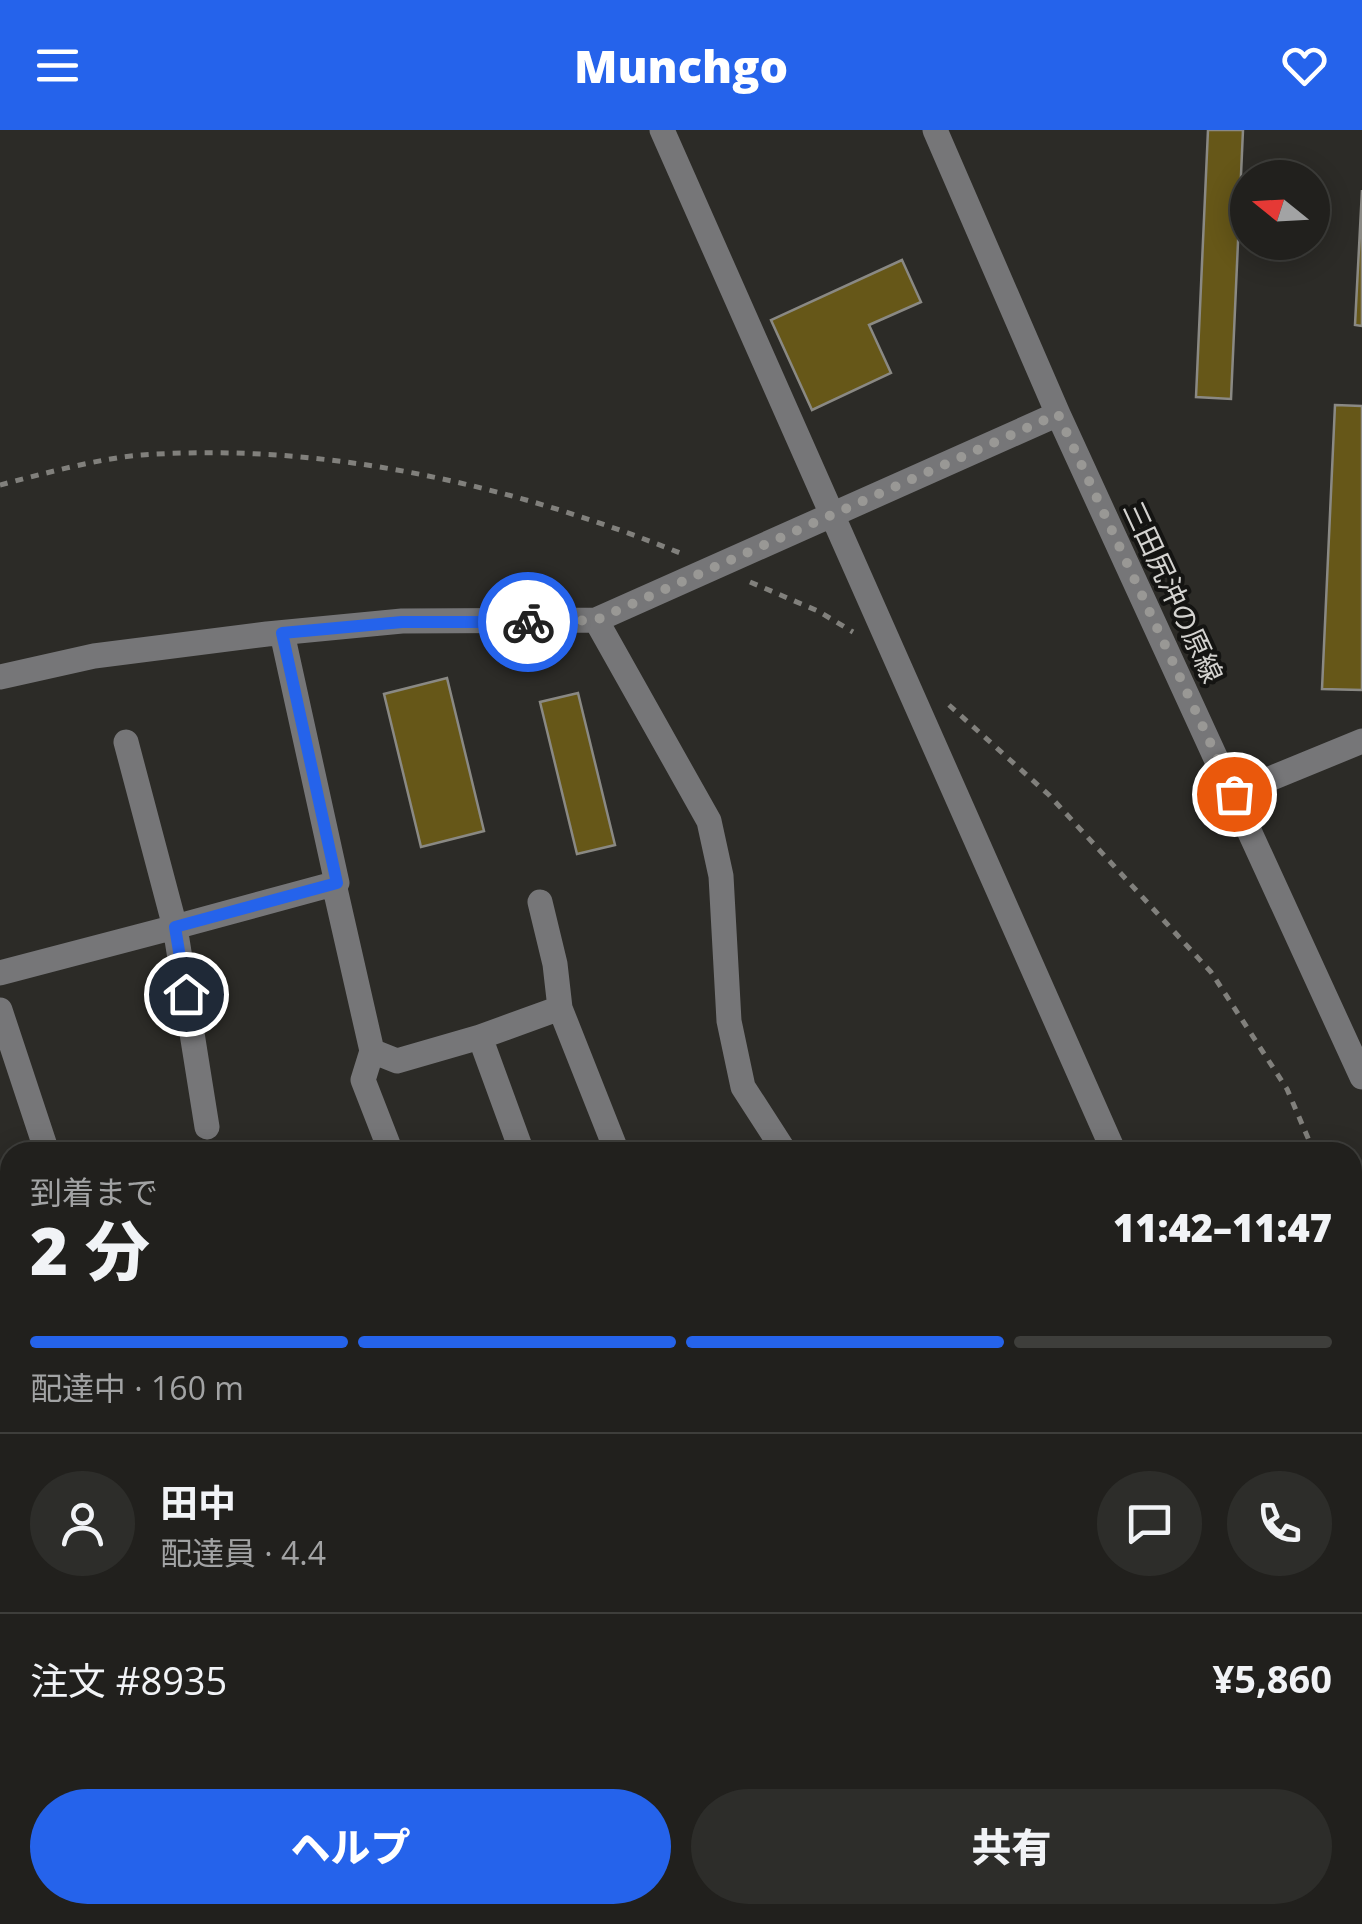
<!DOCTYPE html>
<html lang="ja">
<meta charset="utf-8">
<style>
:root{--surface:#21201d;--page:#2d2d2a;--text:#f1f3f6;--muted:#a2a3a4;--line:#3e3e3b;--accent:#2563eb}
body{margin:0;font-family:"Open Sans","Noto Sans JP",sans-serif;background:var(--page);color:var(--text);height:100vh;display:flex;flex-direction:column;font-size:38px;white-space:nowrap}
*{box-sizing:border-box;margin:0}
p{font-size:32px;color:var(--muted)}
.icon{flex:none;width:55px;height:55px;fill:none;stroke:currentColor;stroke-width:2;stroke-linecap:round;stroke-linejoin:round}
.map{position:relative;flex:1;overflow:hidden}
.drawer{position:absolute;left:0px;top:1012px;width:1362px;height:782px;display:flex;flex-direction:column;background:var(--surface);border-radius:30px 30px 0 0;box-shadow:0 5px 25px #0003,0 0 0 2px var(--line)}
.drawer>*{flex:none}
.needle{width:65px;rotate:288deg}
.controls{position:absolute;left:1230px;top:30px;display:grid;gap:20px}
.controls a{display:grid;place-items:center;width:100px;height:100px;border-radius:50%;background:var(--surface);box-shadow:0 5px 25px #0003,0 0 0 2px var(--line);font-size:50px}
.pin{position:absolute;display:grid;place-items:center;width:85px;height:85px;color:#fff;margin:-42px;border:5px solid #fff;border-radius:50%;box-shadow:0 2px 10px #0007}
.courier{position:absolute;display:grid;place-items:center;width:100px;height:100px;margin:-50px;border:8px solid #2563eb;border-radius:50%;background:#fff;color:#222;box-shadow:0 2px 12px #0007}
.headline em{font-style:normal;font-weight:800}
.headline div{display:flex;flex-direction:column-reverse}
.headline{display:flex;align-items:center;justify-content:space-between;height:170px;padding:0 30px}
h1{font-size:65px;font-weight:800;line-height:75px}
.bar{display:grid;grid-template-columns:repeat(4,1fr);gap:15px 10px;align-content:center;height:120px;padding:0 30px}
.bar i{height:12px;border-radius:8px;background:var(--line)}
.bar .active{background:var(--accent)}
.bar p{grid-column:span 4}
.line{display:flex;align-items:center;gap:25px;padding:0 30px;border-top:2px solid var(--line)}
.line div{flex:1}
.round{display:grid;place-items:center;flex:none;width:105px;height:105px;border-radius:52px;background:var(--page)}
.button{display:flex;gap:20px;margin-top:auto;padding:20px 30px}
.button a{flex:1;height:115px;border-radius:60px;background:var(--accent);color:#fff;font-size:40px;font-weight:800;line-height:115px;text-align:center}
.button a+a{background:var(--page);color:var(--text)}
header{display:flex;justify-content:space-between;align-items:center;height:130px;padding:0 30px;background:var(--accent);color:#fff;font-size:45px;font-weight:800}
.map>svg:first-child{display:block}
</style>
<header><svg class="icon" aria-label="menu" viewBox="0 0 24 24"><path d="M4 6h16M4 12h16M4 18h16"/></svg>Munchgo<svg class="icon" aria-label="heart" viewBox="0 0 24 24"><path d="M12 20l-8-8c-3-5 5-10 8-4 3-6 11-1 8 4z"/></svg></header>
<div class="map">
<svg width="1362" height="1794" viewBox="0 0 1362 1794">
<rect width="100%" height="100%" fill="#2c2b27"/>
<!-- built -->
<path fill="#343228" d="M138 1785H844L848 1794H142Z"/>
<!-- building -->
<path fill="#665718" stroke="#8a8984" stroke-width="2.5" d="M1208 0H1243L1231 269 1196 267Z
M1362 60V196L1355 195Z
M902 130 921 172 869 195 891 243 812 280 771 190Z
M1335 275 1362 276V560L1322 559Z
M447 548 484 701 421 717 384 564Z
M578 563 615 715 577 724 540 572Z
M179 1785H278L281 1794H182Z
M417 1785H613L590 1794H421Z
M633 1785H667L670 1794H609Z"/>
<g fill="none" stroke-linecap="round" stroke-linejoin="round">
<!-- path -->
<path stroke="#81807c" stroke-width="5" stroke-dasharray="8 8" stroke-linecap="butt" d="M0 355C42 344 100 328 142 325 326 312 511 355 680 423
M750 452 818 481 853 502
M949 575 1049 665 1211 842 1287 959 1314 1022
M1352 1110 1362 1131"/>
<!-- minor -->
<path stroke="#767678" stroke-width="25" d="M662 0 1114 1022
M935 0 1058 284 1362 947
M596 490 709 691 721 746 729 891 743 957 785 1022
M0 547 94 526 267 504 402 491 596 490 1058 284
M126 612 175 797 337 753 282 503
M1233 664 1362 611
M334 754 372 921 363 950 391 1022
M540 772 555 834 560 878
M0 843 175 797 207 997
M0 880 47 1022
M480 907 560 878 617 1022
M372 921 397 931 480 907 522 1022
M1352 1563 1362 1584
M0 1592 10 1589
M0 1720 10 1746
M25 1785 29 1794
M1236 1785 1242 1794"/>
</g>
<g fill="none" stroke-linecap="round" stroke-linejoin="round">
<!-- done -->
<path stroke="#999895" stroke-width="10" stroke-dasharray="0 18" d="M528 492 596 490 1058 284 1234 664"/>
<!-- route -->
<path stroke="#2563eb" stroke-width="12" d="M186 864 175 797 337 753 282 503 402 492H528"/>
</g>
<g text-anchor="middle" stroke-width="8" stroke-linejoin="round" paint-order="stroke">
<!-- street labels -->
<g font-size="28" fill="#d4d3d0" stroke="#141412">
<text transform="translate(1173 462) rotate(65)" y="10">三田尻沖の原線</text>
</g>
</g>
</svg>
<div class="controls">
<a><svg class="needle" viewBox="-14 -14 28 28"><path d="M0-13l5 13h-10z" fill="#e53935"/><path d="M0 13l5-13h-10z" fill="#a2a3a4"/></svg></a>
</div>
<div class="pin" style="left:1234px;top:664px;background:#ea580c"><svg class="icon" aria-label="bag" viewBox="0 0 24 24"><path d="M5 8h14l-1 12H6zM9 8a3 3 0 0 1 6 0"/></svg></div>
<div class="pin" style="left:186px;top:864px;background:#1f2937"><svg class="icon" aria-label="home" viewBox="0 0 24 24"><path d="M3 11l9-7 9 7M6 9v11h12V9"/></svg></div>
<div class="courier" style="left:528px;top:492px"><svg class="icon" aria-label="bike" viewBox="0 0 24 24"><circle cx="6" cy="16" r="4"/><circle cx="18" cy="16" r="4"/><path d="M6 16l4-8h5l3 8M10 8l3 8H6M13 5h3"/></svg></div>
<section class="drawer">
<div class="headline"><div><h1>2 分</h1><p>到着まで</p></div><em>11:42–11:47</em></div>
<div class="bar"><i class="active"></i><i class="active"></i><i class="active"></i><i></i><p>配達中 · 160 m</p></div>
<div class="line" style="height:180px"><a class="round"><svg class="icon" aria-label="person" viewBox="0 0 24 24"><circle cx="12" cy="8" r="4"/><path d="M4 21q1-7 8-7t8 7"/></svg></a><div><b>田中</b><p>配達員 · 4.4</p></div><a class="round"><svg class="icon" aria-label="chat" viewBox="0 0 24 24"><path d="M4 5h16v11H9l-5 4z"/></svg></a><a class="round"><svg class="icon" aria-label="phone" viewBox="0 0 24 24"><path d="M5 4h4l2 5-3 2q2 4 5 5l2-3 5 2v4C11 20 4 13 5 4z"/></svg></a></div>
<div class="line" style="height:130px"><div>注文 #8935</div><b>¥5,860</b></div>
<div class="button"><a>ヘルプ</a><a>共有</a></div>
</section>
</div>
